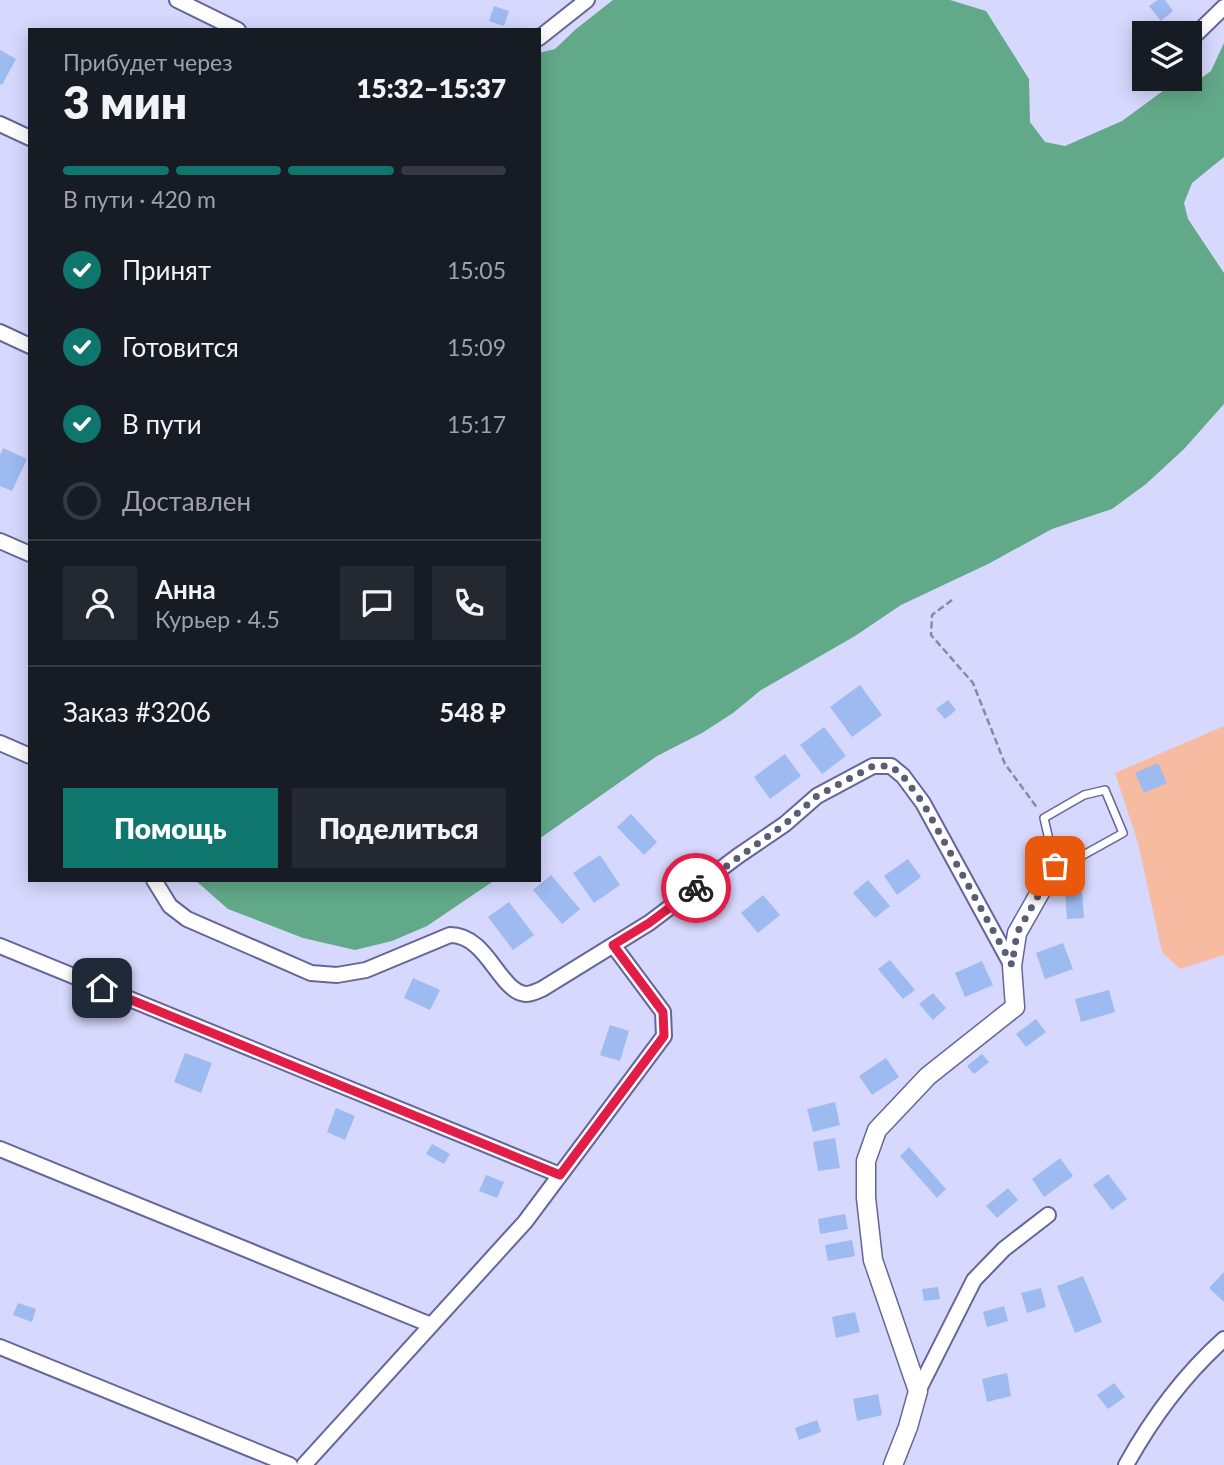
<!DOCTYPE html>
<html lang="ru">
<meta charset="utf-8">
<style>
:root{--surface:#171b24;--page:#242831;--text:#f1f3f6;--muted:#9ea1a6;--line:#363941;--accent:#0f766e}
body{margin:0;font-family:Lato,sans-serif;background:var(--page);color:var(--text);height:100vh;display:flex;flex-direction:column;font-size:26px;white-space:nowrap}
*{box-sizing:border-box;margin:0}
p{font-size:23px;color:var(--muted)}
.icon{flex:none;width:38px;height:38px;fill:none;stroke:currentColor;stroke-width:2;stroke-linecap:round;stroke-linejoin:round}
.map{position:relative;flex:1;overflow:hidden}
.drawer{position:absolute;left:28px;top:28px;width:513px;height:854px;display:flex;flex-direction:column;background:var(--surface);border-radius:0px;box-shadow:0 4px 18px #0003}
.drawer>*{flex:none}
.fabs{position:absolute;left:1132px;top:21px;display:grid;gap:14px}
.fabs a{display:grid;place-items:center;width:70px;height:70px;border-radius:0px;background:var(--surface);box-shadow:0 4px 18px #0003;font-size:35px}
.pin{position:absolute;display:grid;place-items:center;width:60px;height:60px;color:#fff;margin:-30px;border-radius:14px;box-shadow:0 4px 10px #0006}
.courier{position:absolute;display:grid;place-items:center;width:70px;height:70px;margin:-35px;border:5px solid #e11d48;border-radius:50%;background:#fff;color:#222;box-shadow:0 2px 9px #0007}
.headline em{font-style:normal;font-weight:800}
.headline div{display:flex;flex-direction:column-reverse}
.headline{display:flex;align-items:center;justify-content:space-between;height:119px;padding:0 35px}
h1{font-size:46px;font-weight:800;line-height:52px}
.bar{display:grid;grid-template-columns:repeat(4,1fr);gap:10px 7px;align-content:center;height:84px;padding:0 35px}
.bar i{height:9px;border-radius:5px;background:var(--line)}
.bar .selected{background:var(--accent)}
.bar p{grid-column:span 4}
.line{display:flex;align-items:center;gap:18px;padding:0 35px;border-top:2px solid var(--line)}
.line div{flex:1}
.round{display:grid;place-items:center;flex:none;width:74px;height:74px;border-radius:0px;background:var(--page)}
ol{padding:0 35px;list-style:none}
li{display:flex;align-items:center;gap:21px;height:77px}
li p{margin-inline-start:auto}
li .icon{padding:7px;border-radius:50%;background:var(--accent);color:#fff;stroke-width:4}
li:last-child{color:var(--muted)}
li i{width:38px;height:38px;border:4px solid var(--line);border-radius:50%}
.button{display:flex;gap:14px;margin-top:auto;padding:14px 35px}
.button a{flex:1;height:80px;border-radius:0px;background:var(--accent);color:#fff;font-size:28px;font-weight:800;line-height:80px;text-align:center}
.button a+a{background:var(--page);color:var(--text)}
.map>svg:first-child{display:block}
</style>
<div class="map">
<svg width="1224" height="1465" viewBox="0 0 1224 1465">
<rect width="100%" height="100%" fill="#d6d8fd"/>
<!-- green -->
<path fill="#f7bba2" d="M1224 726V955L1180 969 1162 952 1138 843 1115 773Z"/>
<!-- water -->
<path fill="#62a989" d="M613 0H950L986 11 1029 79 1030 122 1045 142 1065 146 1122 121 1167 88 1200 79 1211 71 1224 43V157L1192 183 1184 203 1188 219 1224 273V404L1184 449 1146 484 1112 509 1052 529 988 564 901 605 855 636 761 690 733 713 702 733 657 756 539 839V53L555 49 576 29Z
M195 880H495L427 926 392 941 355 950 303 938 228 909Z"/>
<!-- building -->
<path fill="#9dbaf1" d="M1158 0H1165L1173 11 1161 21 1149 6Z
M494 6 509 11 504 26 489 21Z
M0 50 16 59 2 85 0 84Z
M3 448 27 459 12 491 0 486V455Z
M860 685 882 715 852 737 830 707Z
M948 700 956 710 945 719 936 709Z
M824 727 846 756 822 774 800 745Z
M785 754 801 776 770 799 754 777Z
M1158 763 1167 783 1144 793 1135 773Z
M631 814 657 842 644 855 617 827Z
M600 855 620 885 594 903 573 873Z
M908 859 921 877 897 895 884 876Z
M551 875 580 909 562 924 533 890Z
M868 880 890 906 875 918 853 893Z
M1082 892 1084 918 1067 919 1065 893Z
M763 895 780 915 758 933 741 913Z
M509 902 534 935 513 950 488 917Z
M1063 943 1073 969 1045 979 1036 953Z
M890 960 915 990 903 999 878 969Z
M982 961 993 985 965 997 955 973Z
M413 978 440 990 430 1010 404 998Z
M1109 990 1115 1012 1081 1022 1075 999Z
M933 993 946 1008 933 1020 919 1004Z
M1036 1019 1046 1032 1026 1047 1016 1034Z
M610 1025 629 1031 620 1061 600 1055Z
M185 1053 212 1063 201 1093 174 1082Z
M982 1054 989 1062 974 1074 967 1066Z
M886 1058 899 1077 872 1095 859 1076Z
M835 1102 840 1125 813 1132 807 1109Z
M336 1108 355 1116 345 1140 327 1132Z
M835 1138 840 1168 818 1171 813 1142Z
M432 1144 450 1154 444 1164 426 1154Z
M909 1147 946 1189 937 1198 900 1156Z
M1060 1158 1073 1176 1044 1197 1032 1179Z
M1108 1174 1127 1199 1112 1210 1093 1185Z
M486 1175 504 1182 497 1198 479 1191Z
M1008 1188 1018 1200 997 1218 986 1206Z
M845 1214 848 1229 820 1234 818 1219Z
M852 1240 855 1256 828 1261 825 1245Z
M1224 1272V1302L1209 1288Z
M1083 1276 1102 1322 1075 1333 1057 1286Z
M938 1287 940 1299 924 1301 922 1289Z
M1041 1288 1046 1307 1027 1313 1021 1293Z
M18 1303 36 1309 32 1322 13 1315Z
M1004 1306 1008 1321 987 1327 983 1312Z
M855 1312 860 1332 836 1338 832 1317Z
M1007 1373 1011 1396 987 1402 982 1379Z
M1114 1383 1125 1397 1108 1409 1097 1395Z
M878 1394 882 1415 857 1421 853 1399Z
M817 1420 821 1432 799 1440 795 1428Z"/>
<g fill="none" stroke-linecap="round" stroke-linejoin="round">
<!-- service casing -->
<g stroke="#65659b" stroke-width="10">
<path id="service" d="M1105 790 1123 833 1078 858 1055 866 1044 818 1084 795Z"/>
</g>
<!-- minor casing -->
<g stroke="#65659b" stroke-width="18">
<path id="minor" d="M177 0 238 30
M539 38 587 0
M1190 40 1224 7
M0 124 30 138
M0 332 30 346
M0 541 30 554
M0 743 30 756
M154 880 170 906 187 919 311 973 337 975 366 970 450 935C488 935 499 992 526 994 531 994 537 991 542 989L649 923 738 856 785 824 817 796 873 766H891L903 776 923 803 1012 966
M0 946 560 1175
M0 1149 431 1325
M0 1347 290 1465
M918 1391 974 1280 1004 1249 1048 1215
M304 1465 525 1222 664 1036 663 1012 613 945
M1126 1465C1152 1418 1184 1375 1224 1339"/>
</g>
<!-- tertiary casing -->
<g stroke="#65659b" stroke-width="21">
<path id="tertiary" d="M893 1465 908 1427 918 1391 873 1260 866 1198V1161L877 1130 928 1076 1015 1007 1012 966 1017 933 1055 866"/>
</g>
<!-- path -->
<path stroke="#8889a8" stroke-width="2.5" stroke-dasharray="7 3.5" stroke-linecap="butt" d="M952 600 932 615 931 635 973 683 1005 764 1038 809"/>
<!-- service -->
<use href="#service" stroke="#fff" stroke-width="7"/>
<!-- minor -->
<use href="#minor" stroke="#fff" stroke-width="14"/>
<!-- tertiary -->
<use href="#tertiary" stroke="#fff" stroke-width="18"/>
</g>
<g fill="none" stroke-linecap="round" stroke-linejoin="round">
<!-- done -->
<path stroke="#5b5c77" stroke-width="7" stroke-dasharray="0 12.6" d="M696 888 785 824 817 796 873 766H891L903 776 923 803 1012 965 1017 933 1055 866"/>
<!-- route -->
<path stroke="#e11d48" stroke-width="9" d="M102 988 560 1175 664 1036 663 1012 613 945 649 923 696 888"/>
</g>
</svg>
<div class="fabs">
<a><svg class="icon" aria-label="layers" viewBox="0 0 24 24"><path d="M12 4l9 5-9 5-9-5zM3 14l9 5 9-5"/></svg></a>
</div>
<div class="pin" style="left:1055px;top:866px;background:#ea580c"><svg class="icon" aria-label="bag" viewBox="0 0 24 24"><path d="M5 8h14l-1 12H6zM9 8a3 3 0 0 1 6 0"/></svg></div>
<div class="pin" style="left:102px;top:988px;background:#1f2937"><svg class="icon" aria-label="home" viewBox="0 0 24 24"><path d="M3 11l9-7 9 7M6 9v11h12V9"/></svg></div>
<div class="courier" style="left:696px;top:888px"><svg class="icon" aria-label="bike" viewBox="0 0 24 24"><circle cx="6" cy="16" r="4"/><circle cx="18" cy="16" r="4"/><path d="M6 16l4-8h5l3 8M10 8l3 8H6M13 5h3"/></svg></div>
<section class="drawer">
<div class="headline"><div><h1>3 мин</h1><p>Прибудет через</p></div><em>15:32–15:37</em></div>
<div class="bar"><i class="selected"></i><i class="selected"></i><i class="selected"></i><i></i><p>В пути · 420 m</p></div>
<ol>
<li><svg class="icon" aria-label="check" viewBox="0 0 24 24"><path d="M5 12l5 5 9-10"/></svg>Принят<p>15:05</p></li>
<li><svg class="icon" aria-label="check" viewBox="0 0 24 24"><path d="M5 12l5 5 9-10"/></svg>Готовится<p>15:09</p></li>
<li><svg class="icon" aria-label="check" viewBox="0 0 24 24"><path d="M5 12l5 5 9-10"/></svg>В пути<p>15:17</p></li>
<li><i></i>Доставлен</li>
</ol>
<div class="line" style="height:126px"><a class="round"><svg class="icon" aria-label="person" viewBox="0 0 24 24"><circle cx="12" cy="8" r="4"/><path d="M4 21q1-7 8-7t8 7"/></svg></a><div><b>Анна</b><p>Курьер · 4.5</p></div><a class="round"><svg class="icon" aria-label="chat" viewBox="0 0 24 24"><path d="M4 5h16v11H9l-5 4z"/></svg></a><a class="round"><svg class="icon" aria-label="phone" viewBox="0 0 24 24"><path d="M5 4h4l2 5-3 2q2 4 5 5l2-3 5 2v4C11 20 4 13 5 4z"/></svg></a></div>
<div class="line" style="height:91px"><div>Заказ #3206</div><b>548 ₽</b></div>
<div class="button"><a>Помощь</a><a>Поделиться</a></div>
</section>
</div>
